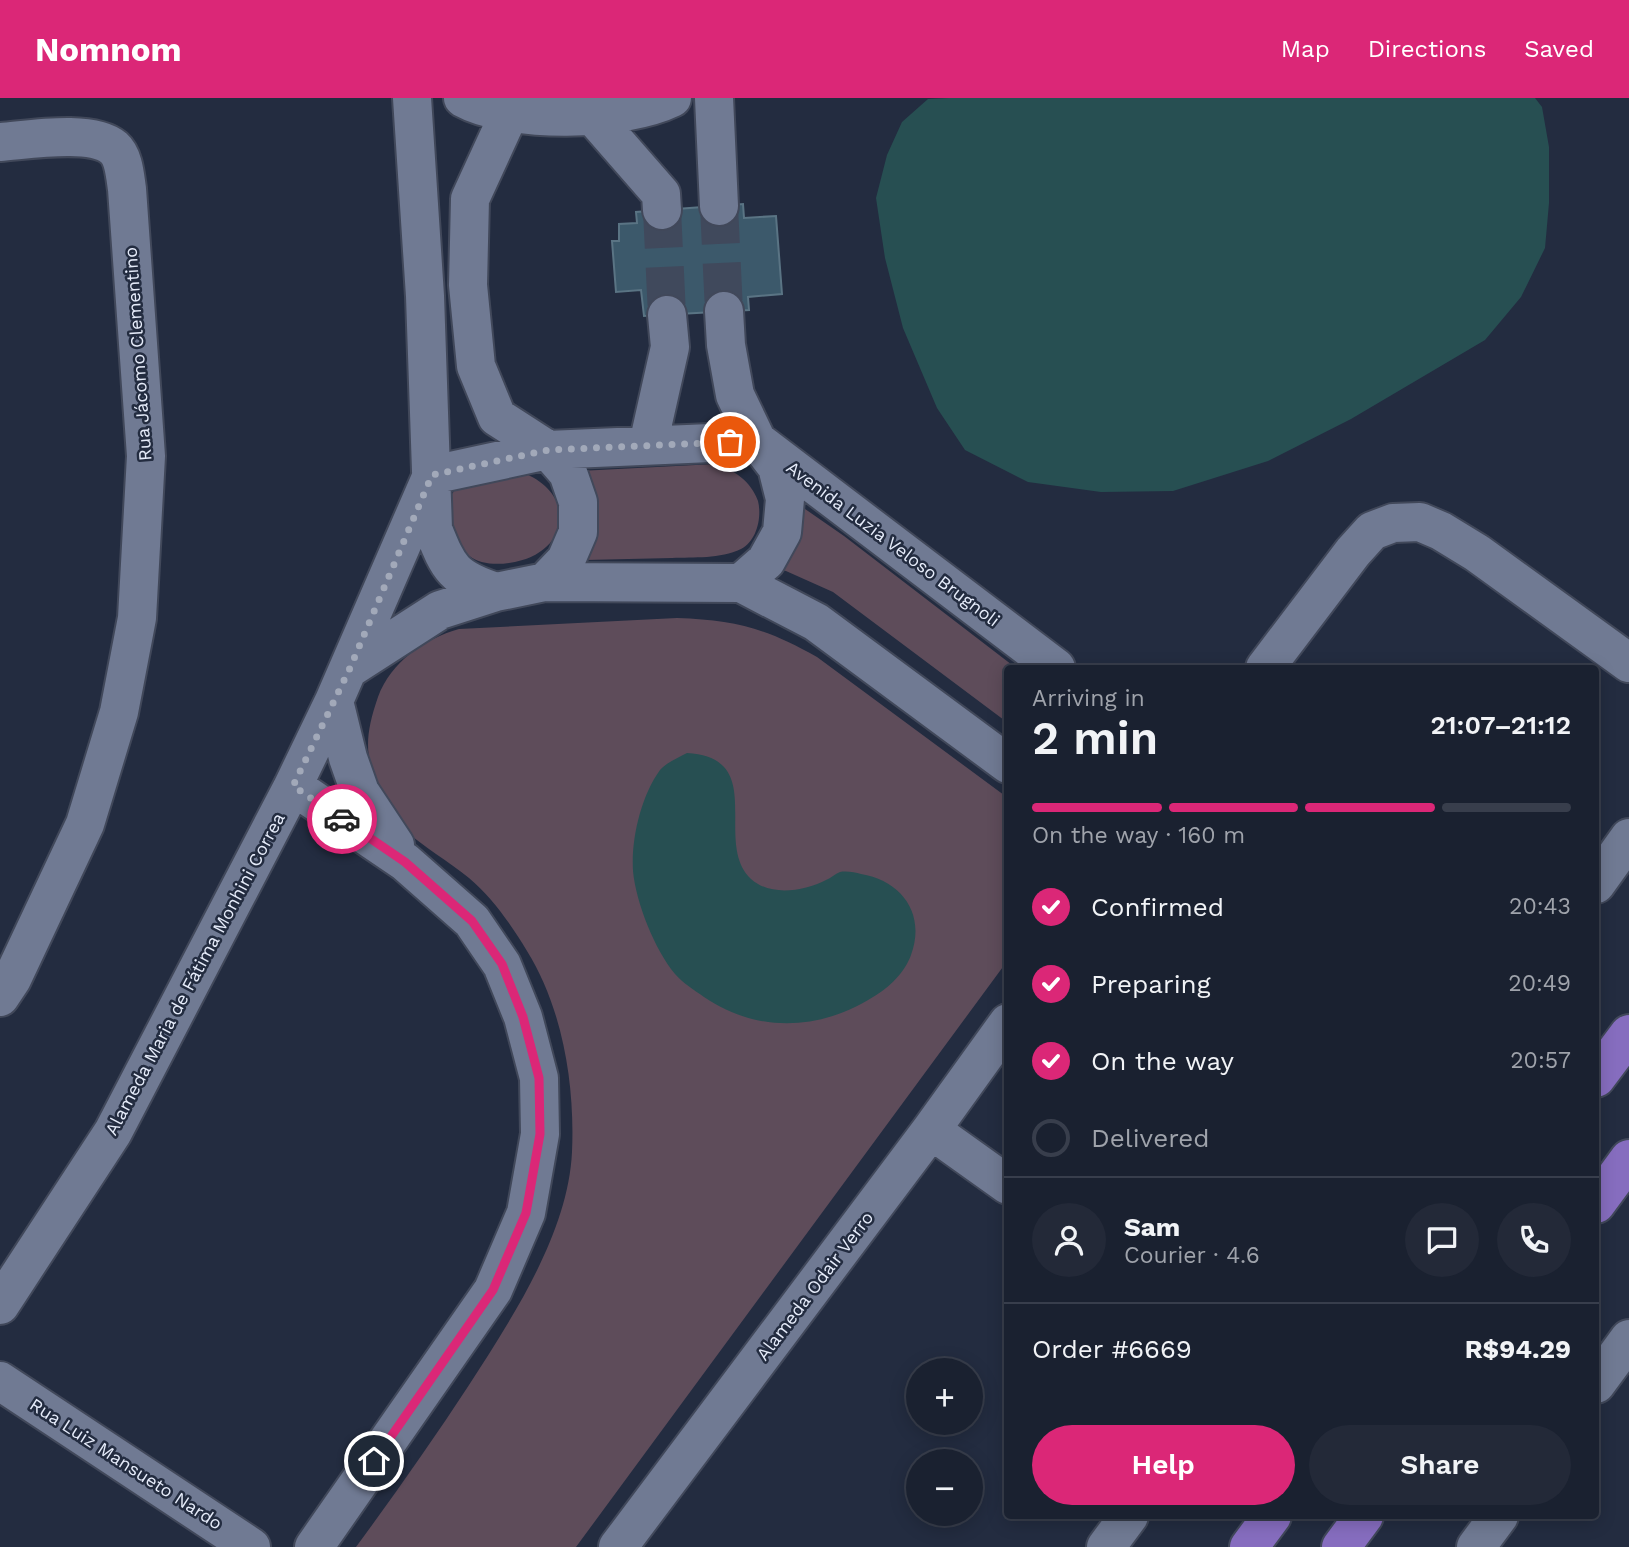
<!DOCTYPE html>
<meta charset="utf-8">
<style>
:root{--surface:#1a2130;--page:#232938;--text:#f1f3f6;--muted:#9fa3ab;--line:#383e4c;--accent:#db2777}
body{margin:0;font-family:"Work Sans",sans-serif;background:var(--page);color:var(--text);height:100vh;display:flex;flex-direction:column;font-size:26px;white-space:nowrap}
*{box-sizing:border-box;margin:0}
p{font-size:23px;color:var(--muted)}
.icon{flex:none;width:38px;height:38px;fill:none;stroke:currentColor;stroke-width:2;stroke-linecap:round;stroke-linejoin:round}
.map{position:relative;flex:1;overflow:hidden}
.side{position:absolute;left:1004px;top:567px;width:595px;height:854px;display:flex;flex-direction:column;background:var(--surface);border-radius:7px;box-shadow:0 4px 18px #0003,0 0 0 2px var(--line)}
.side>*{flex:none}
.fabs{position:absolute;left:906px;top:1260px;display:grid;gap:14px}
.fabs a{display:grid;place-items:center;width:77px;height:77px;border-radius:50%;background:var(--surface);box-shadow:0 4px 18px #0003,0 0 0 2px var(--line);font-size:35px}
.pin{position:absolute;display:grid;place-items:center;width:60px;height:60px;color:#fff;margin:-30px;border:4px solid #fff;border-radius:50%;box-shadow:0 2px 7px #0007}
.courier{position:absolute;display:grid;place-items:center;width:70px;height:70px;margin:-35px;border:5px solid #db2777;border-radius:50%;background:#fff;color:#222;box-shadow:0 2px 9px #0007}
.summary em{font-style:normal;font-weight:600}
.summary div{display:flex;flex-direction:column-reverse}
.summary{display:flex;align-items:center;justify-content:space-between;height:119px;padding:0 28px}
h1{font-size:46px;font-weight:600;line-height:52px}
.bar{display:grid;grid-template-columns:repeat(4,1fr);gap:10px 7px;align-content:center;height:84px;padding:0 28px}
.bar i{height:9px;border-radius:5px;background:var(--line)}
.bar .selected{background:var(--accent)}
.bar p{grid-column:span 4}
.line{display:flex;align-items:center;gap:18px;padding:0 28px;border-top:2px solid var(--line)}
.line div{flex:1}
.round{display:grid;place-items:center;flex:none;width:74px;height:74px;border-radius:37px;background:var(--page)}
ol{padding:0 28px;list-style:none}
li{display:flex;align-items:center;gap:21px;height:77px}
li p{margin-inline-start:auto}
li .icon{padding:7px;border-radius:50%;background:var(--accent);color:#fff;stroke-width:4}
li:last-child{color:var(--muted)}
li i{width:38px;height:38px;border:4px solid var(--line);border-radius:50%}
.action{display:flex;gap:14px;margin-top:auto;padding:14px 28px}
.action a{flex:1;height:80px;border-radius:42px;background:var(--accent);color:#fff;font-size:28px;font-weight:600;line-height:80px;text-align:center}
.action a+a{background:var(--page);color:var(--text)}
header{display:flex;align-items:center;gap:42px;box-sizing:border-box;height:98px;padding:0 35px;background:var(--accent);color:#fff}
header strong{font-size:33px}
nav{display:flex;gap:38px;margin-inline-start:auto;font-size:24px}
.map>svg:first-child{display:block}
</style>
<header>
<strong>Nomnom</strong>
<nav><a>Map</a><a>Directions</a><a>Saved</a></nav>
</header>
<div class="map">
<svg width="1629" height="1449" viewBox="0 0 1629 1449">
<rect width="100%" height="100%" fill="#232c40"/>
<!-- green -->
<path fill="#5e4c5a" d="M715 366C734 372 751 383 758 403 762 419 757 443 741 451 720 461 694 459 672 460 643 461 614 461 585 462L579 373Z
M521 374C579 395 570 457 509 465 495 467 479 466 468 457 450 444 438 399 462 386 474 380 506 377 521 374Z
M795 404 844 438 1016 570H1008V625L833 494 786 473 773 470Z
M677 520C735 522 766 530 817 559L1008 700V862L576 1449H356C395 1396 433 1342 469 1287 512 1220 568 1136 572 1054 575 987 563 911 527 853 512 828 492 799 469 780 448 763 424 749 403 731 397 726 393 716 389 708 365 667 362 645 378 599 391 564 424 541 459 531Z"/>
<!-- water -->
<path fill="#274f52" d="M949 0H1535L1542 9 1549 49V105L1545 150 1521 199 1485 242 1351 321 1268 363 1173 393 1101 394 1028 384 965 352 937 310 903 230 885 160 876 100 887 57 902 24 928 1Z
M687 655C769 660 712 744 751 781 771 799 804 793 826 782 831 780 835 776 840 774 846 773 855 774 861 776 902 783 926 816 911 857 905 874 889 890 873 899 819 933 757 935 704 899 694 892 683 885 675 876 655 852 636 805 633 773 631 741 641 698 660 672 667 664 678 660 687 655Z"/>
<!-- building -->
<path fill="#3c596b" stroke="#5a7484" stroke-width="2" d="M743 106 744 120 776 118 782 196 748 199 749 212 644 218 641 192 616 194 612 143H619V126L637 125 636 114Z"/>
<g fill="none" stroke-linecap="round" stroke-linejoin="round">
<!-- minor-tunnel -->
<path stroke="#40495c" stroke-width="38" stroke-dasharray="38 19" stroke-linecap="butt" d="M719 108 724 213
M662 112 667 217"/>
<!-- minor casing -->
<g stroke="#41485a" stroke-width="42">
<path id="minor" d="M412 0 425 198 433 431C449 471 453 480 496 494
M463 0C510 26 623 24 672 0
M714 0 719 108
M509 16 470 101 468 187 476 268 497 319 548 352 568 375 578 404V434L566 462 545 484
M593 18 661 96 662 112
M0 44C28 42 92 31 114 50 124 59 125 78 127 91L146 358 137 520 119 614 85 726 12 881 0 899
M724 213 726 247 735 297 757 343 777 369 785 401 782 434 766 463 741 485
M648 347 670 249 667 217
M432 377 548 352 757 343 1056 570
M350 570 440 512 496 494 545 484 741 485 816 524 1008 666
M1265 570 1353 454 1372 433 1393 425 1420 424 1441 433 1477 455 1629 565
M334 603 348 660 360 694 395 747
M293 688 405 764 472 823 502 867 523 919 539 980 540 1036 526 1115 493 1192 314 1449
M1596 786 1629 740
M931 1032 1008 1087
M0 1207 113 1034 293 688 334 603 432 377
M0 1283 251 1449
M1596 1286 1629 1241
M618 1449 931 1032 1008 925
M1106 1449 1129 1418
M1476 1449 1499 1418"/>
</g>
<!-- major casing -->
<g stroke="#41485a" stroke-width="42">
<path id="major" d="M1596 980 1629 936
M1596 1106 1629 1061
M1249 1449 1272 1418
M1341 1449 1364 1418"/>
</g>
<!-- minor -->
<use href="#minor" stroke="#707a93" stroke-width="38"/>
<!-- major -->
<use href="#major" stroke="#866dbf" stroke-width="38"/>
</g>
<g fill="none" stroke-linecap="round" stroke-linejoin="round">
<!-- done -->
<path stroke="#a2a9b9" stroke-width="7" stroke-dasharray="0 12.6" d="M342 721 293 688 350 570 432 377 548 352 730 344"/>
<!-- route -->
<path stroke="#db2777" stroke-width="9" d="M342 721 405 764 472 823 502 866 523 919 539 980 540 1036 526 1115 493 1192 374 1363"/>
</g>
<g text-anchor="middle" stroke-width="5" stroke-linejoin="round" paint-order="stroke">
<!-- street labels -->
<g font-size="18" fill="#e6ecfa" stroke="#232c40">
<text transform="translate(138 256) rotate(-94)" y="6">Rua Jácomo Clementino</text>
<text transform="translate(893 446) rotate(37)" y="6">Avenida Luzia Veloso Brugnoli</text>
<text transform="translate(195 876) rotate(-62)" y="6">Alameda Maria de Fátima Monhini Correa</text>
<text transform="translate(815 1188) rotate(-53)" y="6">Alameda Odair Verro</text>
<text transform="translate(126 1366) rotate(33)" y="6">Rua Luiz Mansueto Nardo</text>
</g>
</g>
</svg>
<div class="fabs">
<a>+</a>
<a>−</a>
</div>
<div class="pin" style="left:730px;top:344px;background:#ea580c"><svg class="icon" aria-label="bag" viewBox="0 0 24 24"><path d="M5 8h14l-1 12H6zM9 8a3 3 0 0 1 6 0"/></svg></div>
<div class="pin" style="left:374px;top:1363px;background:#1f2937"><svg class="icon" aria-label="home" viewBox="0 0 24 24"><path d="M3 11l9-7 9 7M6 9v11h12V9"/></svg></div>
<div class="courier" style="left:342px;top:721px"><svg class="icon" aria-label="car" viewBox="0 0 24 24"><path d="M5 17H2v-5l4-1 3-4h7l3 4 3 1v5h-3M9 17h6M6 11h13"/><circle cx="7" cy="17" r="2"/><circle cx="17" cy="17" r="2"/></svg></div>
<section class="side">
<div class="summary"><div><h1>2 min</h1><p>Arriving in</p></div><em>21:07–21:12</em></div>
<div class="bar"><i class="selected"></i><i class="selected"></i><i class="selected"></i><i></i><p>On the way · 160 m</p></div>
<ol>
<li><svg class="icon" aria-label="check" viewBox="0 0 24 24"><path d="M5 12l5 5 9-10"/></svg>Confirmed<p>20:43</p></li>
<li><svg class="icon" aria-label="check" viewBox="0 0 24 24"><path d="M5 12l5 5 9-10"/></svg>Preparing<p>20:49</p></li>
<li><svg class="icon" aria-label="check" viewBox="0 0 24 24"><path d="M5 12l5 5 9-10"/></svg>On the way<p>20:57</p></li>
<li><i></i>Delivered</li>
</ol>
<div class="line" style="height:126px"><a class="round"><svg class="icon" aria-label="person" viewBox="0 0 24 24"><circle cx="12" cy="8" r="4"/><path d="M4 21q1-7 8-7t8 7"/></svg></a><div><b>Sam</b><p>Courier · 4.6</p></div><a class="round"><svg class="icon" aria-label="chat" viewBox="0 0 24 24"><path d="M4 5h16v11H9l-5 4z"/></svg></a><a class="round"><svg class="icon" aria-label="phone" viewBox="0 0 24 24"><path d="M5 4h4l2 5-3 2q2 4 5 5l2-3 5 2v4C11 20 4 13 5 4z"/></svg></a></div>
<div class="line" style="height:91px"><div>Order #6669</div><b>R$94.29</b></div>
<div class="action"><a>Help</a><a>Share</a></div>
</section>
</div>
